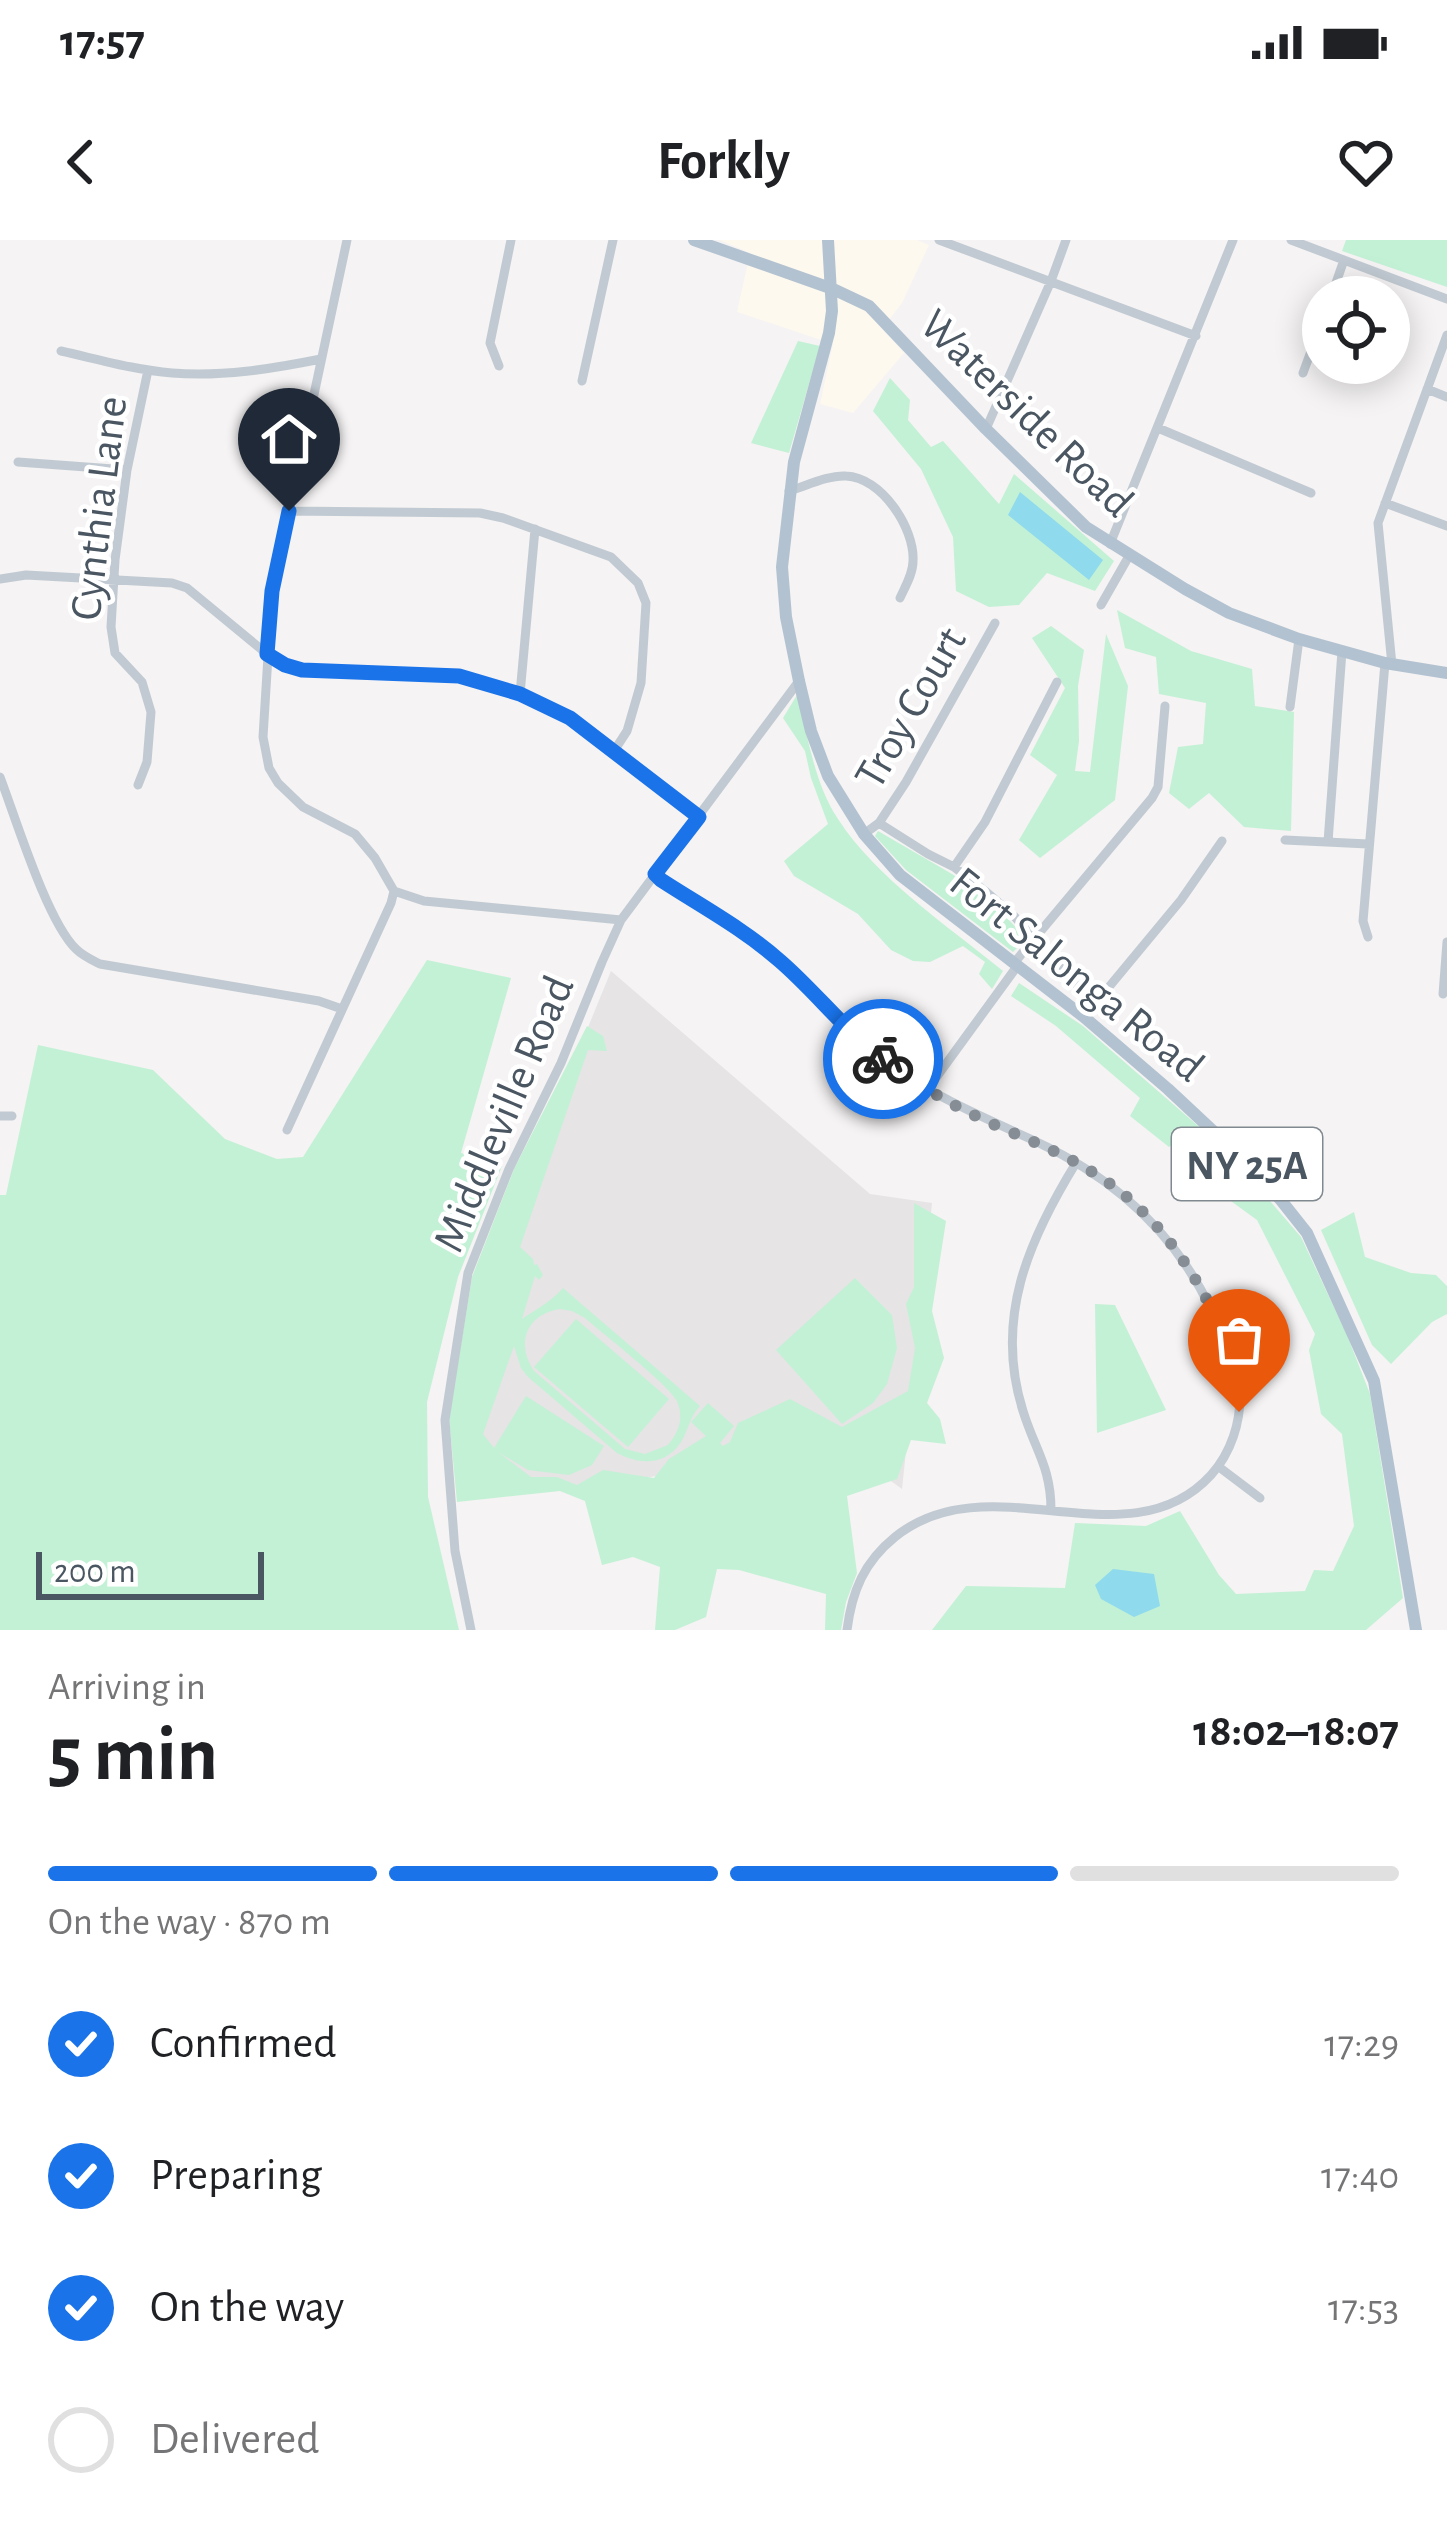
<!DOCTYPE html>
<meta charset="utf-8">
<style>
:root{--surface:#fff;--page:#f6f6f6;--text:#202124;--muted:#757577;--line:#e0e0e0;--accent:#1a73e8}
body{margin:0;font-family:"Alegreya Sans",sans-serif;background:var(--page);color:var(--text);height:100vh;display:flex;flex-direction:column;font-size:45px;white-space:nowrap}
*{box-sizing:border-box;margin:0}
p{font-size:39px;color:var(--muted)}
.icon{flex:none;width:66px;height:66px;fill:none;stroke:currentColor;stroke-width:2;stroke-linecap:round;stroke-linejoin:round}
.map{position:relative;height:1390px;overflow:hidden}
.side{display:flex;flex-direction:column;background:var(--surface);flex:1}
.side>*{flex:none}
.tools{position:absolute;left:1302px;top:36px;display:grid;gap:24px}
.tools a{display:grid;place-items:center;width:108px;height:108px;border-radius:50%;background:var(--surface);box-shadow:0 6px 30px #0003;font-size:60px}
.scale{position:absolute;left:36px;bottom:30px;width:228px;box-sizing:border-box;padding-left:12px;border:6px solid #4a5661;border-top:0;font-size:33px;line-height:42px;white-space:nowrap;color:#4a5661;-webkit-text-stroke:9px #fff;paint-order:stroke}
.pin{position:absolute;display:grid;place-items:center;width:102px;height:102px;color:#fff;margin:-123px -51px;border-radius:50% 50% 50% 0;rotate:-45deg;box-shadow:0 0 12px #0007}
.pin .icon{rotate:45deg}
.courier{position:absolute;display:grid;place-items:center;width:120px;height:120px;margin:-60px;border:9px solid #1a73e8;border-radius:50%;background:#fff;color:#222;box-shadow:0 3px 15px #0007}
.summary em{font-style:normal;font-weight:700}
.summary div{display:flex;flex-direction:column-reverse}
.summary{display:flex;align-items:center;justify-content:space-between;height:204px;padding:0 48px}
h1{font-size:78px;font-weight:700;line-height:90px}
.bar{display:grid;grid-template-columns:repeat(4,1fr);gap:18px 12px;align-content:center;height:144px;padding:0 48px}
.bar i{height:15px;border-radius:9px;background:var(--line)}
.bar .active{background:var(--accent)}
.bar p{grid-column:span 4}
ol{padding:0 48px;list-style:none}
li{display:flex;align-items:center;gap:36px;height:132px}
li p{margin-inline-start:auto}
li .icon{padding:12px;border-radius:50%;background:var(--accent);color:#fff;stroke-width:4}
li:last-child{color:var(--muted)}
li i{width:66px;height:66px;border:6px solid var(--line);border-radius:50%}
.status{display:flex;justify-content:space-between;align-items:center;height:84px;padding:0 60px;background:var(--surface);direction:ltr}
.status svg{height:33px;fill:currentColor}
header{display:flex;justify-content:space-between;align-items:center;height:156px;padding:0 48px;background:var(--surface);font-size:54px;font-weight:700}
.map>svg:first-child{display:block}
</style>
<div class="status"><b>17:57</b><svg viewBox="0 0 49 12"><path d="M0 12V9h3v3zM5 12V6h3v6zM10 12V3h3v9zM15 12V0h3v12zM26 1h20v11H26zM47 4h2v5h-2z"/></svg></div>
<header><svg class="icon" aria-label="back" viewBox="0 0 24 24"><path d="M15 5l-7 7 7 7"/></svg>Forkly<svg class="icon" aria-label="heart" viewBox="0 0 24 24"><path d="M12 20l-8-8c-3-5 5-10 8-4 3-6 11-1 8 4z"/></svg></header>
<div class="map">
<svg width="1447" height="1390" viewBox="0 0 1447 1390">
<rect width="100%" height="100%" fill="#f5f3f3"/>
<!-- commercial -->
<path fill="#fdf9ef" d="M720 0H917L929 5 902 63 882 89 904 113 853 173 820 164 833 104 737 72 750 13Z"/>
<!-- education -->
<path fill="#e6e4e5" d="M611 731 870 954 932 963 902 1249 845 1208 799 1206 617 1244 506 1256 455 1176 573 824Z"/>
<!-- green -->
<path fill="#c3f1d5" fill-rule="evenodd" d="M1346 0H1447V47L1342 11Z
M798 101 820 106 789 213 751 203Z
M890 138 910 160 908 180 931 207 943 201 999 264 1014 234 1114 321 1095 351 1047 333 1019 365 989 367 956 351 953 297 921 229 873 171Z
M1117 370 1191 411 1252 429 1255 466 1294 472 1291 591 1244 587 1209 553 1189 569 1169 553 1178 507 1203 504 1206 463 1159 454 1156 417 1125 408Z
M1051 386 1084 410 1078 446 1079 501 1075 531 1090 532 1106 394 1128 446 1115 560 1040 618 1019 600 1057 535 1030 515 1065 448 1032 398Z
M797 455C808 496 814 543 838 579 876 638 948 686 1003 731L992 749 979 734 985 722 963 706 930 722 913 721 891 710 858 674 794 636 784 621 828 584 811 538 805 511 783 478Z
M878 591 952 634 992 661 1026 699 1013 712 906 630 875 596Z
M427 720 511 738 461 913 502 926 458 1037 427 1162 428 1257 459 1390H0V955H6L38 805 153 830 225 899 277 919 303 917Z
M1019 743 1083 786 1227 911 1301 997 1347 1095 1370 1154 1403 1358 1366 1390H932L966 1346 1065 1348 1075 1283 1146 1286 1180 1271 1219 1335 1236 1354 1305 1351 1314 1330 1333 1331 1354 1286 1342 1194 1321 1174 1309 1110 1315 1094 1257 980 1202 940 1216 920 1187 893 1169 907 1130 876 1140 858 1056 786 1011 756Z
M587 786 603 796 607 811 588 810 520 1007 533 1019 534 1025 537 1024 543 1035 539 1040 535 1036 522 1079C535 1070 552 1061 563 1048L700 1166C689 1178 689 1189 681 1202 666 1226 639 1225 617 1213L528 1137 521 1128 514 1106 483 1194 494 1208 526 1156 604 1206 592 1225 569 1235 528 1230 498 1212 531 1237H557L577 1245 603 1230 654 1238 669 1219 706 1196 691 1182 708 1163 734 1186 720 1203 723 1206 730 1202 738 1183 790 1159 842 1187 908 1151 915 1108 906 1064 914 1047V963L946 981 932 1071 944 1118 927 1163 940 1179 946 1204 911 1200 897 1239 847 1256 857 1333 846 1362 841 1390H825L826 1354 739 1330 717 1329 706 1377 675 1390H655L660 1327 633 1317 602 1325 585 1261 560 1251 457 1262 449 1178 472 1037 514 929ZM560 1069 572 1071 585 1078C603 1094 668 1144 677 1161 684 1178 679 1192 668 1205L645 1214 625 1209 534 1131C515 1103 527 1074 560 1069Z
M1354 972 1365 1017 1411 1033 1436 1035 1447 1046V1074L1432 1082 1391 1124 1372 1105 1321 990Z
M855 1038 892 1075 897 1108 887 1144 873 1163 842 1184 776 1110Z
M1095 1064 1115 1065 1166 1170 1097 1193Z
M576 1079 669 1159 628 1207 534 1127Z"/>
<!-- water -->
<path fill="#90daee" d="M1020 252 1103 320 1089 340 1008 275Z
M1113 1329 1154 1334 1160 1366 1134 1377 1101 1359 1095 1345Z"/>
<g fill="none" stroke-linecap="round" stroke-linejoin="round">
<!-- minor -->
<path stroke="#c1cad2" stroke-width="9" d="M347 0 272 351 263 497 269 528 278 543 303 567 355 594 375 618 394 651
M939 0 1196 96
M1291 0 1447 59
M1331 57 1344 20
M61 111C97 119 135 130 172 133 222 137 271 129 321 119
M499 126 490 103 511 0
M1303 133 1323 79
M582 141 613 0
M1427 149 1447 157
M1158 188 1311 253
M986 189 1051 41 1066 0
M18 222 127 230
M789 251C806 246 828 235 846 236 881 237 915 288 913 321 913 334 905 347 900 358
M1385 263 1447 286
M289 271 480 273 503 278 611 317 638 343 646 363 641 443 627 491 614 511
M1110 304 1233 0
M0 339 26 335 172 343 187 348 267 414 285 425 321 432 459 436 520 454 554 469 699 577
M1101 365 1129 316
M1392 425 1378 283 1447 95
M520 454 535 289
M1290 467 1299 399
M0 537C16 579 47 681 76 709 83 716 92 720 100 724L319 761 342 769
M138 545 147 522 151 472 142 442 115 413 111 387 115 320 127 230 148 130
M879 583 906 542 995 383
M864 594 879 583 928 614 954 627 985 651 1014 676 1094 765
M1285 600 1368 604
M1328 602 1342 411
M954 627 985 582 1057 442
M655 634 661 640C701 666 745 690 781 722 819 756 851 797 893 827 939 859 987 879 1037 902 1114 938 1173 991 1210 1067 1224 1094 1240 1121 1240 1152 1241 1182 1231 1213 1211 1235 1128 1326 990 1220 895 1297 864 1322 852 1351 847 1390
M1368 697 1363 681 1385 423
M1014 723 1152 558 1158 547 1165 466
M1443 754 1447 702
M1084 777 1181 660 1222 601
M927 850 1018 725
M0 876H12
M287 890 391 663 394 651 424 661 621 680
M1219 1227 1260 1258
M1051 1270C1051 1227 1035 1210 1023 1171 994 1079 1028 1001 1076 923
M471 1390 455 1311 445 1180 468 1033 509 929 561 823 602 722 621 680 799 441"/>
<!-- major -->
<path stroke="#b3c2d1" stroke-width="12" d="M694 0 833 49 869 66 986 189 1086 287 1185 349 1229 373 1299 399 1385 423 1447 433
M828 0 832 71 829 93 794 222 782 327 786 377 799 441 811 491 828 536 864 594 900 635 1084 777 1168 849 1229 906 1280 959 1307 993 1374 1141 1416 1390"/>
</g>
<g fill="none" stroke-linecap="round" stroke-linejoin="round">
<!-- done -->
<path stroke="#868d94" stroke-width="12" stroke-dasharray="0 21.6" d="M883 819C920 847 960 870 1002 888 1036 903 1069 916 1100 937 1149 969 1185 1016 1211 1068 1229 1105 1242 1130 1239 1172"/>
<!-- route -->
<path stroke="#1a73e8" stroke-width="15" d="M289 271 272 351 267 414 285 425 302 430 459 436 520 454 570 478 699 577 655 634 661 640C701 666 744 689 780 721 816 752 845 791 883 819"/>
</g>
<g text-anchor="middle" stroke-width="9" stroke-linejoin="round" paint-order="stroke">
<!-- shield labels -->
<rect fill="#fff" stroke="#808990" stroke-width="3" x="1172" y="888" width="150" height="72" rx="9"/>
<g font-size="42" font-weight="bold" fill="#4a5661">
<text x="1247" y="939">NY 25A</text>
</g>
<!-- street labels -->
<g font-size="45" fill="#4a5661" stroke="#fff">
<text transform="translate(1028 172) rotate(44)" y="16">Waterside Road</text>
<text transform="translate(97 268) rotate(-83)" y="16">Cynthia Lane</text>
<text transform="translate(909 467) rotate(-60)" y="16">Troy Court</text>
<text transform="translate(1078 733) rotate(39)" y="16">Fort Salonga Road</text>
<text transform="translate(502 873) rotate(-67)" y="16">Middleville Road</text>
</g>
</g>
</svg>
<div class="tools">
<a><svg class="icon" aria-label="locate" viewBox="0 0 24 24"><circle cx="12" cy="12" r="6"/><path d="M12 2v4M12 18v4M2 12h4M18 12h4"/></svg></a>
</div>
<div class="scale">200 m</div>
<div class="pin" style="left:1239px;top:1172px;background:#ea580c"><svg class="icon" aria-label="bag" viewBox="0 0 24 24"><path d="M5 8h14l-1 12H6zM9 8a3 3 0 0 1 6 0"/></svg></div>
<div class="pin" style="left:289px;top:271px;background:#1f2937"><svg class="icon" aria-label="home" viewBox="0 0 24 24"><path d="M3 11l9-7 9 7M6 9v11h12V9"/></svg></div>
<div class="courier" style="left:883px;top:819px"><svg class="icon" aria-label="bike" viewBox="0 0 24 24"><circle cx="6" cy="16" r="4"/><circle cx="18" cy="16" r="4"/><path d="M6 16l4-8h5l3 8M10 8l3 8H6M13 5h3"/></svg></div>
</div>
<section class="side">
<div class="summary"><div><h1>5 min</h1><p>Arriving in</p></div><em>18:02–18:07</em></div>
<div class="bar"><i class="active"></i><i class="active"></i><i class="active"></i><i></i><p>On the way · 870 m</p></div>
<ol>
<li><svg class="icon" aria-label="check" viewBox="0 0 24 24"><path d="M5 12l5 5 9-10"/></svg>Confirmed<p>17:29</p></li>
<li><svg class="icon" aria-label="check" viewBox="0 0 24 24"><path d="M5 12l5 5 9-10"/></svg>Preparing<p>17:40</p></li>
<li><svg class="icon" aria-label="check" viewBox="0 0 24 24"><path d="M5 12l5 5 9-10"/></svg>On the way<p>17:53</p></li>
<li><i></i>Delivered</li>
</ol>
</section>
